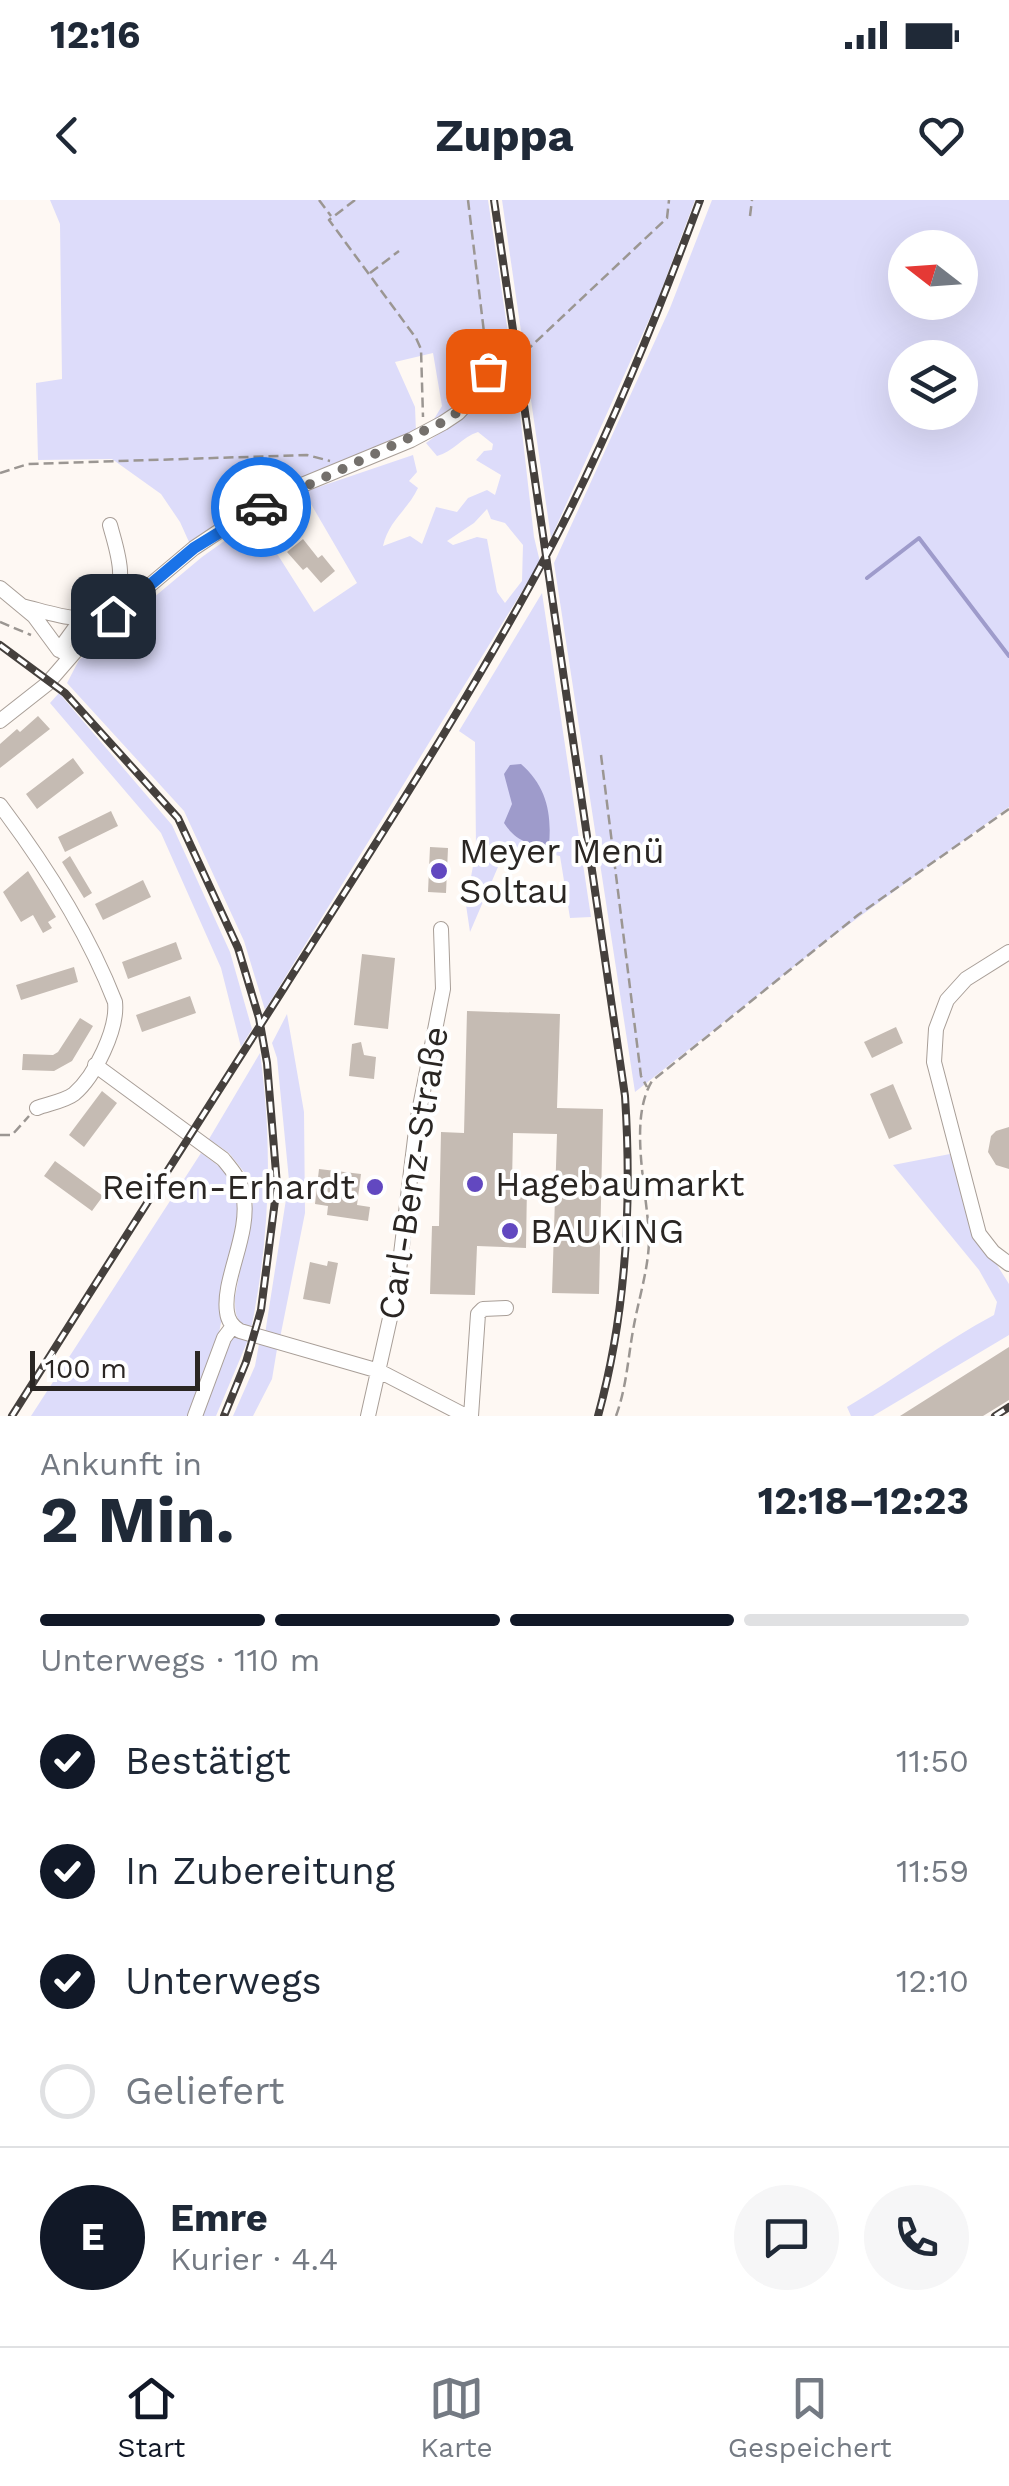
<!DOCTYPE html>
<html lang="de">
<meta charset="utf-8">
<style>
:root{--surface:#fff;--page:#f6f6f7;--text:#1f2937;--muted:#747a83;--line:#e0e1e3;--accent:#111827}
body{margin:0;font-family:"Work Sans",sans-serif;background:var(--page);color:var(--text);height:100vh;display:flex;flex-direction:column;font-size:38px;white-space:nowrap}
*{box-sizing:border-box;margin:0}
p{font-size:32px;color:var(--muted)}
.icon{flex:none;width:55px;height:55px;fill:none;stroke:currentColor;stroke-width:2;stroke-linecap:round;stroke-linejoin:round}
.map{position:relative;height:1216px;overflow:hidden}
.drawer{display:flex;flex-direction:column;background:var(--surface);flex:1}
.drawer>*{flex:none}
.needle{width:65px;rotate:287deg}
.tools{position:absolute;left:888px;top:30px;display:grid;gap:20px}
.tools a{display:grid;place-items:center;width:90px;height:90px;border-radius:50%;background:var(--surface);box-shadow:0 10px 40px #0002;font-size:50px}
.scale{position:absolute;left:30px;bottom:25px;width:170px;box-sizing:border-box;padding-left:10px;border:5px solid #2a2623;border-top:0;font-size:28px;line-height:35px;white-space:nowrap;color:#2a2623;-webkit-text-stroke:8px #fff;paint-order:stroke}
.pin{position:absolute;display:grid;place-items:center;width:85px;height:85px;color:#fff;margin:-42px;border-radius:20px;box-shadow:0 5px 15px #0006}
.courier{position:absolute;display:grid;place-items:center;width:100px;height:100px;margin:-50px;border:8px solid #1a73e8;border-radius:50%;background:#fff;color:#222;box-shadow:0 2px 12px #0007}
.head em{font-style:normal;font-weight:700}
.head div{display:flex;flex-direction:column-reverse}
.head{display:flex;align-items:center;justify-content:space-between;height:170px;padding:0 40px}
h1{font-size:65px;font-weight:700;line-height:75px}
.bar{display:grid;grid-template-columns:repeat(4,1fr);gap:15px 10px;align-content:center;height:120px;padding:0 40px}
.bar i{height:12px;border-radius:8px;background:var(--line)}
.bar .active{background:var(--accent)}
.bar p{grid-column:span 4}
.line{display:flex;align-items:center;gap:25px;padding:0 40px;border-top:2px solid var(--line)}
.line div{flex:1}
.round{display:grid;place-items:center;flex:none;width:105px;height:105px;border-radius:52px;background:var(--page)}
ol{padding:0 40px;list-style:none}
li{display:flex;align-items:center;gap:30px;height:110px}
li p{margin-inline-start:auto}
li .icon{padding:10px;border-radius:50%;background:var(--accent);color:#fff;stroke-width:4}
li:last-child{color:var(--muted)}
li i{width:55px;height:55px;border:5px solid var(--line);border-radius:50%}
.status{display:flex;justify-content:space-between;align-items:center;height:70px;padding:0 50px;background:var(--surface);direction:ltr}
.status svg{height:28px;fill:currentColor}
header{display:flex;justify-content:space-between;align-items:center;height:130px;padding:0 40px;background:var(--surface);font-size:45px;font-weight:700}
.tabs{display:flex;justify-content:space-around;align-items:center;height:140px;border-top:2px solid var(--line);background:var(--surface);font-size:28px;color:var(--muted)}
.tabs a{display:grid;justify-items:center;gap:5px}
.tabs .active{color:var(--accent)}
.map>svg:first-child{display:block}
</style>
<div class="status"><b>12:16</b><svg viewBox="0 0 49 12"><path d="M0 12V9h3v3zM5 12V6h3v6zM10 12V3h3v9zM15 12V0h3v12zM26 1h20v11H26zM47 4h2v5h-2z"/></svg></div>
<header><svg class="icon" aria-label="back" viewBox="0 0 24 24"><path d="M15 5l-7 7 7 7"/></svg>Zuppa<svg class="icon" aria-label="heart" viewBox="0 0 24 24"><path d="M12 20l-8-8c-3-5 5-10 8-4 3-6 11-1 8 4z"/></svg></header>
<div class="map">
<svg width="1009" height="1216" viewBox="0 0 1009 1216">
<rect width="100%" height="100%" fill="#fef8f3"/>
<!-- green -->
<path fill="#dddcfa" fill-rule="evenodd" d="M50 0H488L510 146 492 160 471 193 435 224 434 219 442 206 433 153 395 162 415 207 416 232C337 263 260 293 189 342L180 322 161 294 112 259 38 260 36 183 62 179 60 24Z
M502 0H695L657 102 551 338Z
M712 0H1009V607L825 742 635 892 554 363 670 108ZM905 48H960V102H905ZM905 158H960V212H905Z
M515 170 534 337 540 362 265 810 244 741 184 611 67 483 79 460 202 357 255 319 314 412 357 383 304 292 413 255 417 272 409 281 418 288C407 311 389 320 383 346L410 336 422 344 436 307 457 312 468 298 487 290 495 295 501 275 476 260 484 251 492 250 493 244 478 232C462 237 453 252 437 256L426 243 481 203ZM487 309 491 319 505 323 523 345 522 381 505 403 497 392 487 339 477 337 453 345 447 341 474 323Z
M542 393 591 717 570 718 560 656 507 646 470 732 466 705 476 649 475 542 459 531Z
M59 493 172 625 230 752 252 829 241 847 221 768 161 633 50 503Z
M287 814 304 912 305 1013 280 1138 265 1134 289 980 277 858 272 843Z
M260 853C273 947 270 1037 251 1129 235 1122 235 1113 235 1097L256 987 229 953 209 939Z
M201 953C212 961 228 971 234 984 249 1017 230 1058 223 1090 221 1103 223 1116 220 1128 214 1158 203 1188 191 1216H31Z
M950 954 975 1030 1009 1084V1135L873 1216H851L847 1207C897 1178 943 1142 994 1115L997 1102 979 1070 893 965Z
M235 1137 248 1140 216 1216H198L226 1143Z
M259 1144 277 1149 272 1179 253 1216H233L255 1166Z"/>
<!-- water -->
<path fill="#9e9bcb" d="M521 564C546 586 552 612 549 645 528 645 516 641 504 623L512 604 504 574 510 565Z"/>
<g fill="none" stroke-linecap="round" stroke-linejoin="round">
<!-- stream -->
<path stroke="#9e9bcb" stroke-width="4" d="M867 378 919 338 1009 456"/>
</g>
<!-- building -->
<path fill="#c5bbb3" d="M303 339 318 358 322 355 335 371 321 383 307 367 303 370 287 352Z
M38 516 50 529 0 568V544L17 529 20 532Z
M73 558 84 573 37 609 26 594Z
M111 611 118 626 65 652 58 637Z
M430 647 448 648 446 693 428 692Z
M70 656 92 693 84 698 62 662Z
M28 671 56 717 48 722 52 728 43 733 33 715 21 722 3 692Z
M143 680 151 697 103 720 95 704Z
M176 742 182 759 128 779 122 762Z
M362 754 395 758 388 829 354 825Z
M74 767 78 782 21 800 16 785Z
M190 796 196 813 142 832 136 815Z
M467 811 560 814 557 908 603 909 599 1094 552 1093 557 934 513 933 512 983 527 984 526 1048 477 1046 475 1095 430 1094 432 1026H439L441 932 464 933Z
M80 818 93 826 72 861 54 871 22 870 23 854 53 855 58 852Z
M896 827 903 843 872 858 864 842Z
M361 842 364 855 376 857 374 879 349 876 352 844Z
M893 884 912 929 889 939 870 894Z
M102 891 117 903 84 947 69 935Z
M1009 927V969L996 965 988 952 991 936 996 931Z
M55 961 103 996 92 1011 44 976Z
M319 969 361 974 357 1005 370 1007 368 1021 327 1015 328 1006 315 1004Z
M328 1061 338 1063 330 1104 303 1099 310 1062 327 1066Z
M1009 1147V1200L983 1216H900Z"/>
<g fill="none" stroke-linecap="round" stroke-linejoin="round">
<!-- minor casing -->
<g stroke="#a89e97" stroke-width="16">
<path id="minor" d="M0 388 34 416 59 450 69 455
M22 406C39 410 59 417 76 418 87 418 97 412 105 406 131 386 117 352 110 325
M59 450 83 417
M0 521 47 484 86 439 194 348 239 318 302 285 411 240 443 223 458 213 477 193 489 171
M0 605C46 666 87 730 115 802 118 829 95 876 74 894 65 901 47 904 37 908
M1009 752 966 779 947 800 936 829 934 862 979 1034 993 1052 1009 1064
M95 865 223 959C232 970 240 979 243 993 252 1032 222 1079 227 1112 228 1121 233 1127 240 1131L379 1171 466 1216
M195 1216 224 1138 233 1126
M368 1216 397 1087 417 922 443 789 441 729
M471 1216 478 1114 483 1109 506 1108"/>
</g>
<!-- path -->
<path stroke="#9b9692" stroke-width="2.5" stroke-dasharray="10 5" stroke-linecap="butt" d="M319 0 331 16
M355 0 329 20 416 138 421 149 423 217
M468 0 487 157
M750 16 752 0
M370 73 399 51
M502 171 506 170 667 18 669 0
M0 273 28 264 307 255 330 261
M0 422 31 435
M601 555 641 876 647 887
M0 935H12L29 916
M616 1216C627 1186 628 1156 634 1125 639 1098 648 1070 649 1042 649 996 627 922 652 881L858 715 1009 609"/>
<!-- minor -->
<use href="#minor" stroke="#fff" stroke-width="14"/>
<!-- rail casing -->
<g stroke="#45403d" stroke-width="8">
<path id="rail" d="M494 0 625 896C632 1004 627 1111 598 1216
M0 445 65 493 178 618 238 748 259 818 267 863 277 985 261 1110 246 1162 224 1216
M12 1216C102 1073 193 931 284 788 377 641 473 495 554 341 611 231 657 116 700 0
M995 1216 1009 1207"/>
</g>
<!-- rail -->
<use href="#rail" stroke="#fff" stroke-width="4" stroke-dasharray="11" stroke-linecap="butt"/>
</g>
<g fill="none" stroke-linecap="round" stroke-linejoin="round">
<!-- done -->
<path stroke="#74706c" stroke-width="10" stroke-dasharray="0 18" d="M261 307 443 222C465 209 477 193 488 171"/>
<!-- route -->
<path stroke="#1a73e8" stroke-width="12" d="M113 416 194 348 261 307"/>
</g>
<!-- markers -->
<g fill="#6248c0" stroke="#fff" stroke-width="4">
<circle cx="439" cy="671" r="10"/>
<circle cx="475" cy="984" r="10"/>
<circle cx="375" cy="987" r="10"/>
<circle cx="510" cy="1031" r="10"/>
</g>
<g text-anchor="middle" stroke-width="8" stroke-linejoin="round" paint-order="stroke">
<!-- poi labels -->
<g font-size="35" fill="#2a2623" stroke="#fff" text-anchor="start">
<text x="459" y="663">Meyer Menü<tspan x="459" dy="40">Soltau</tspan></text>
<text x="495" y="996">Hagebaumarkt</text>
<text x="355" y="999" text-anchor="end">Reifen-Erhardt</text>
<text x="530" y="1043">BAUKING</text>
</g>
<!-- street labels -->
<g font-size="35" fill="#2a2623" stroke="#fff">
<text transform="translate(413 973) rotate(-81)" y="12">Carl-Benz-Straße</text>
</g>
</g>
</svg>
<div class="tools">
<a><svg class="needle" viewBox="-14 -14 28 28"><path d="M0-13l5 13h-10z" fill="#e53935"/><path d="M0 13l5-13h-10z" fill="#747a83"/></svg></a>
<a><svg class="icon" aria-label="layers" viewBox="0 0 24 24"><path d="M12 4l9 5-9 5-9-5zM3 14l9 5 9-5"/></svg></a>
</div>
<div class="scale">100 m</div>
<div class="pin" style="left:488px;top:171px;background:#ea580c"><svg class="icon" aria-label="bag" viewBox="0 0 24 24"><path d="M5 8h14l-1 12H6zM9 8a3 3 0 0 1 6 0"/></svg></div>
<div class="pin" style="left:113px;top:416px;background:#1f2937"><svg class="icon" aria-label="home" viewBox="0 0 24 24"><path d="M3 11l9-7 9 7M6 9v11h12V9"/></svg></div>
<div class="courier" style="left:261px;top:307px"><svg class="icon" aria-label="car" viewBox="0 0 24 24"><path d="M5 17H2v-5l4-1 3-4h7l3 4 3 1v5h-3M9 17h6M6 11h13"/><circle cx="7" cy="17" r="2"/><circle cx="17" cy="17" r="2"/></svg></div>
</div>
<section class="drawer">
<div class="head"><div><h1>2 Min.</h1><p>Ankunft in</p></div><em>12:18–12:23</em></div>
<div class="bar"><i class="active"></i><i class="active"></i><i class="active"></i><i></i><p>Unterwegs · 110 m</p></div>
<ol>
<li><svg class="icon" aria-label="check" viewBox="0 0 24 24"><path d="M5 12l5 5 9-10"/></svg>Bestätigt<p>11:50</p></li>
<li><svg class="icon" aria-label="check" viewBox="0 0 24 24"><path d="M5 12l5 5 9-10"/></svg>In Zubereitung<p>11:59</p></li>
<li><svg class="icon" aria-label="check" viewBox="0 0 24 24"><path d="M5 12l5 5 9-10"/></svg>Unterwegs<p>12:10</p></li>
<li><i></i>Geliefert</li>
</ol>
<div class="line" style="height:180px"><b class="round" style="background:var(--accent);color:#fff">E</b><div><b>Emre</b><p>Kurier · 4.4</p></div><a class="round"><svg class="icon" aria-label="chat" viewBox="0 0 24 24"><path d="M4 5h16v11H9l-5 4z"/></svg></a><a class="round"><svg class="icon" aria-label="phone" viewBox="0 0 24 24"><path d="M5 4h4l2 5-3 2q2 4 5 5l2-3 5 2v4C11 20 4 13 5 4z"/></svg></a></div>
</section>
<nav class="tabs">
<a class="active"><svg class="icon" aria-label="home" viewBox="0 0 24 24"><path d="M3 11l9-7 9 7M6 9v11h12V9"/></svg>Start</a>
<a><svg class="icon" aria-label="map" viewBox="0 0 24 24"><path d="M3 6l6-2 6 2 6-2v14l-6 2-6-2-6 2zM9 4v14M15 6v14"/></svg>Karte</a>
<a><svg class="icon" aria-label="saved" viewBox="0 0 24 24"><path d="M7 4h10v16l-5-4-5 4z"/></svg>Gespeichert</a>
</nav>
